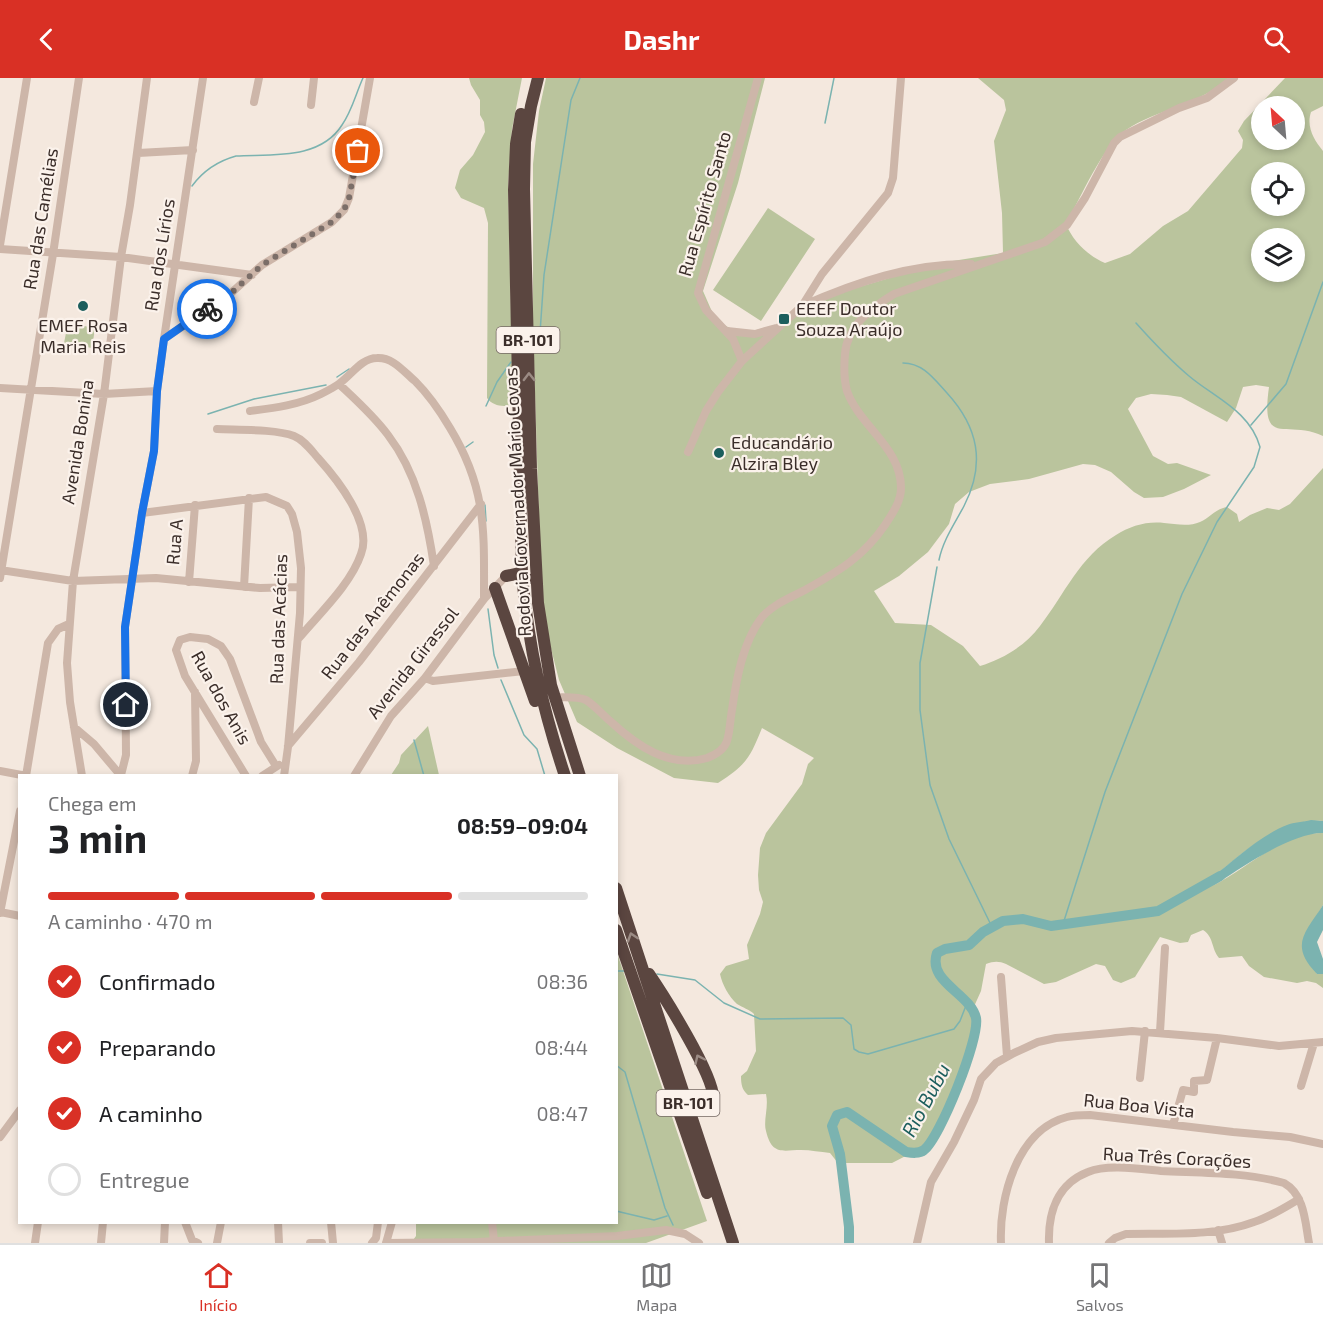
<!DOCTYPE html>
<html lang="pt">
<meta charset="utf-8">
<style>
:root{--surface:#fff;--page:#f6f6f6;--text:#202124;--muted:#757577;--line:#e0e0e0;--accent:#d93025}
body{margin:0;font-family:"Exo 2",sans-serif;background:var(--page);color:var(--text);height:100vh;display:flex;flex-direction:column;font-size:22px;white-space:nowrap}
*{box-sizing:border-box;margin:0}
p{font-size:20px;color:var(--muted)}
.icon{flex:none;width:33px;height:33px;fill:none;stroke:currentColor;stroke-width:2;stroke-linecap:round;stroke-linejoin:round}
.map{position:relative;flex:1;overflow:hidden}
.details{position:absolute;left:18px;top:696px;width:600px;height:450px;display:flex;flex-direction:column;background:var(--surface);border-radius:0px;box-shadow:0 3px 9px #0003}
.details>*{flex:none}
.needle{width:39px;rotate:334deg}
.buttons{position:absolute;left:1251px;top:18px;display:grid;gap:12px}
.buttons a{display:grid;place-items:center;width:54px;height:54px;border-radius:50%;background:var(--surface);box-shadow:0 3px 9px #0003;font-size:30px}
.pin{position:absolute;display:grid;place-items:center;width:51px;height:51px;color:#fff;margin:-26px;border:3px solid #fff;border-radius:50%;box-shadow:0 2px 6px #0007}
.courier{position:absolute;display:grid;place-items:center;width:60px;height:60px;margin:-30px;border:4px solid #1a73e8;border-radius:50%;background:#fff;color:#222;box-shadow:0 2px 8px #0007}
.head em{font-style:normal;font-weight:700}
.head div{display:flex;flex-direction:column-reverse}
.head{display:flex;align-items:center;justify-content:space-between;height:102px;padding:0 30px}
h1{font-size:39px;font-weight:700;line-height:45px}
.bar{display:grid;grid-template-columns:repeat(4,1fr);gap:9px 6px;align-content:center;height:72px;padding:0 30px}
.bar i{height:8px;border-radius:4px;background:var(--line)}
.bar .current{background:var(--accent)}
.bar p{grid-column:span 4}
ol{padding:0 30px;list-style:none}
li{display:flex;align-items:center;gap:18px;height:66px}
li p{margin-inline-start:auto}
li .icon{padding:6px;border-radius:50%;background:var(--accent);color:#fff;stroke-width:4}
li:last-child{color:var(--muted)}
li i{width:33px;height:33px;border:3px solid var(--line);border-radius:50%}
header{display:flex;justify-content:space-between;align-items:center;height:78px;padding:0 30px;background:var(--accent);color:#fff;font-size:27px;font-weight:700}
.menu{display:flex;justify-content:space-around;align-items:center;height:84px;border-top:2px solid var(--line);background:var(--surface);font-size:16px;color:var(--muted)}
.menu a{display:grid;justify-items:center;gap:3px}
.menu .current{color:var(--accent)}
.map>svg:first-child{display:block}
</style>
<header><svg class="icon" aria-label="back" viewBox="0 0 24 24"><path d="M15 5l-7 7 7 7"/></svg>Dashr<svg class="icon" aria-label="search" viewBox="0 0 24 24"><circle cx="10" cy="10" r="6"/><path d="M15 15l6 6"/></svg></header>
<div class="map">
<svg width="1323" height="1165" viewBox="0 0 1323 1165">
<rect width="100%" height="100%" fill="#f4e8de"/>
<!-- green -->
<path fill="#bac49d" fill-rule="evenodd" d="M469 0H522L512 51 508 107 513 327C502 329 493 328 487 320L488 145 484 130 461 120 455 110 460 92 473 77 485 54 484 44 480 37V22L471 7Z
M546 0H765L738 105 703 213 713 236 720 245 730 250 749 254 779 246 805 225 940 185 1003 175 1002 135 994 63 1006 32 1004 22 978 0H1228C1201 27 1157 31 1126 52 1103 67 1080 121 1066 146 1072 162 1088 178 1105 185L1130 176 1163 148 1188 133 1242 70 1243 62 1238 53 1244 43 1285 0H1323V28L1311 34C1306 49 1314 62 1323 73V358C1287 340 1260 372 1269 309L1256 307 1243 309 1236 330 1227 344 1181 319 1167 317 1151 316 1136 320 1128 331 1153 378 1168 386 1177 385 1211 397 1184 411 1163 419 1144 420 1134 414 1111 394 1095 387 1083 386 1029 401 990 406 969 414 955 426 949 446 928 474 899 498 874 513 895 545 931 547 963 568 980 588C1003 581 1025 568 1040 548 1064 517 1080 478 1116 457 1130 448 1147 443 1164 445 1175 446 1189 449 1200 444 1210 440 1215 431 1227 429L1237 436 1239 444 1250 437 1267 430 1279 432 1290 426 1323 390V743C1279 740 1244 774 1212 800L1214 807C1248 790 1283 754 1323 755V827L1303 862 1317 896H1323V910L1316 905 1307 903 1297 905 1264 899 1249 888 1242 878 1219 880C1211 870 1214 859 1203 852L1191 857 1188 864 1180 865 1160 859 1135 899 1121 905 1113 902 1105 888 1096 886 1056 904 1044 906 1006 886C999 883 994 883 986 886L981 913 972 933 978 959 973 967 955 1025 941 1050 929 1066 892 1085H838L830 1075C820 1074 811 1072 801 1072 783 1072 772 1078 766 1053 763 1043 769 1029 766 1016L748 1017C742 1012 741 1006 741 998L747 993 756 973 754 936C749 931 743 930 737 926 729 919 722 906 720 896L726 888 749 881 747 867 760 836 763 824 759 812 758 797 760 770 766 755 802 706 808 686 814 680 762 650C750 680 746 687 718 705L674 700 617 670 577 644 559 602 547 555 541 504 533 252V86L539 33ZM1262 28H1294V62H1262ZM1262 94H1294V128H1262ZM1262 160H1294V194H1262Z
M768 130 815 161 761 243 713 212Z
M68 245 95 250 92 270 64 265Z
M428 648 439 697H391L399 685 401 677Z
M617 875 707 1143 646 1165H411L416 1158V1145L616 1144Z"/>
<!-- water -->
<path fill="#7bb3b0" d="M1311 742 1323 743V755C1295 754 1244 787 1221 803L1214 807 1209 805 1211 800C1235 782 1259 758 1287 747 1294 744 1303 744 1311 742Z
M1323 827V852L1317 864 1323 881V896H1317C1289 867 1305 855 1323 827Z"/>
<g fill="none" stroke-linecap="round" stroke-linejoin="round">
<!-- stream -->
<path stroke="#7bb3b0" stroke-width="1.5" d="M825 45 834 0
M192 108C203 93 218 83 236 78 272 76 320 82 342 47 352 33 356 15 363 0
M536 263 540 255 544 197 571 22 580 0
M903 285C923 285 934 301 947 315 978 349 986 385 964 428 955 445 943 462 939 482
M337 299 349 291
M486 328 497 304 511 284
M208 336 254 321 326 307
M1251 347 1286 306 1323 204
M466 369 473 364
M485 427 486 443
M937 489 920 585V632L930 707 949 761 992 849
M488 531 494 577 498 590
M501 602 524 657 537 671 545 698
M414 662 424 698
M1063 846 1105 714 1182 516 1217 444 1254 389 1260 369C1250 333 1215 320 1189 298 1170 282 1153 264 1136 245
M616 893H625
M657 896 695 902 724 925 760 941 843 940 851 947 854 971 859 974 868 976 954 951 960 943 967 925
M616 987 625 994 665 1130 673 1147
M616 1133 654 1142 667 1138"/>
<!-- river -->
<path stroke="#7bb3b0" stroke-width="10" d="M849 1165V1149L840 1076 832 1048 837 1037 847 1034 906 1074C912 1075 919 1076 924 1072 940 1060 980 960 976 940 970 915 927 904 937 875L945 871 969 867 983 854 1003 843 1023 841 1051 848 1158 833 1220 798"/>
<!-- minor -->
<path stroke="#cdb6a9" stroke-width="8" d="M254 24 259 0
M311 27 314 0
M138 75 193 72
M0 167 27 0
M0 171 121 179 252 197
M802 228C856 204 912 185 971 186
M727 253 755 256 776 250
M164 261 230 216 262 187 332 144 344 132 349 120 370 0
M742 283 733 261 706 232 698 215 758 0
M339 306C356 322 374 338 388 357 417 395 427 441 434 488
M0 310 104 316 157 313
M250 333C274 330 299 327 321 316 327 313 335 309 340 305 352 296 362 280 377 280 393 279 404 294 415 303 429 317 440 333 450 350 487 411 484 453 484 521
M217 351C238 352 276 351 294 358 304 362 311 372 318 380 337 401 373 446 361 476 351 506 319 536 299 560
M688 374 706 333 718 314 742 283 802 228 822 196 888 115 893 100 901 0
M142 435 266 419 287 428 292 436 297 454 301 490 300 535 288 669 284 698
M0 492 73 503 156 500 260 510 300 509
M0 500 53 176 79 0
M189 504 195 427
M244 509 249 420
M425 600 433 603 524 593
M554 619C564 620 577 618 586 622 594 627 602 636 610 643 636 667 669 691 707 680 715 677 724 672 727 663 730 654 730 642 732 632 736 603 743 562 763 538 774 526 791 519 805 512 839 493 863 479 885 447 892 436 901 424 901 410 901 369 860 349 847 313 844 302 844 287 845 276 847 248 871 230 894 216L1045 164 1067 147 1085 120 1114 65 1120 59 1179 30 1207 20 1234 0
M74 649 94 666 121 698
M288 668 359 584 481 426
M0 693 27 698
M121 697 126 677 125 549 142 435 154 373 157 313 164 261 203 0
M26 698 48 565 58 551 69 546
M82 698 70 624 67 585 73 503 104 316 121 179 130 127 147 0
M192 698 196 683 195 614
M246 698 185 598 176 572 180 562 190 559 208 561 221 568 230 581 261 664 276 688
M262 698 279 687
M354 698 391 638 425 600 484 521 506 498
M0 834 20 838
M0 835 20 733
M1001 899 1007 978
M1160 954 1165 870
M1140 1000 1145 953
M1301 1008 1314 965
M1173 1047 1183 1012 1194 1014V1003L1207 1002 1217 960
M0 1059 20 1032
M185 1144 192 1162 198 1165
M278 1144 279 1165
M331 1144 333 1165
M492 1144 494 1163
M1218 1152 1222 1165
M35 1165 38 1144
M101 1165 103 1144
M164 1165 165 1144
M217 1165 221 1144
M310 1165H322
M372 1165 376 1160 378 1144
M386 1165 478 1164 617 1158 666 1152 685 1156 699 1165
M386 1165 392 1144
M917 1165 931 1104 954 1064 974 1022 981 1001 996 985 1014 975 1038 964 1056 960 1132 953 1217 960 1279 968 1323 964
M1001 1165C999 1120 1017 1052 1067 1039 1074 1037 1082 1037 1090 1037L1233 1054 1290 1059 1323 1066
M1049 1165C1048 1135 1057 1106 1088 1094 1107 1086 1140 1091 1161 1093 1201 1095 1245 1094 1284 1105 1305 1117 1305 1144 1309 1165
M1109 1165 1115 1160 1126 1156C1168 1155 1214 1159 1254 1144 1270 1139 1284 1130 1299 1121"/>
<!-- highway -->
<path stroke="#5b4640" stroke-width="12" d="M538 0 531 28 525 64 524 111 531 391 538 525 551 607 580 698
M521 36 516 66 514 112 522 498C529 570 542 629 565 698
M506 498 516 496 527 501
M495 510 535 623
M616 810 733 1165
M616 852 707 1115
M649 896C662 915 716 1000 713 1021 711 1031 693 1034 685 1033"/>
</g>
<!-- one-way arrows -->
<defs><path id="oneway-chevron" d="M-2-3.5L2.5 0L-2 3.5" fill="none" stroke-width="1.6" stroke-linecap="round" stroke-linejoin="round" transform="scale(1.5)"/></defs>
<g stroke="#9b8b84">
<use href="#oneway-chevron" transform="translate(529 299) rotate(-91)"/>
<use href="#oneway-chevron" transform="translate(632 859) rotate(-108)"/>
<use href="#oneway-chevron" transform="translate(699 981) rotate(-115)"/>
</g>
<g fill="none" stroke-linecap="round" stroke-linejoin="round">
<!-- done -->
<path stroke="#7b6e68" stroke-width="6" stroke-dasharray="0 10.8" d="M207 231 230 216 262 187 332 144 344 132 349 120 358 73"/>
<!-- route -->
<path stroke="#1a73e8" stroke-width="8" d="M126 627 125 549 142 435 154 373 157 313 164 261 207 231"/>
</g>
<!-- markers -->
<g fill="#1c5e5d" stroke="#fbf2eb" stroke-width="2">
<circle cx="83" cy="228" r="6"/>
<rect x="778" y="235" width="12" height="12" rx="3"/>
<circle cx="719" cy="375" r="6"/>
</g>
<g text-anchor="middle" stroke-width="4.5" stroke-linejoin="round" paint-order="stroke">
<!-- shield labels -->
<g fill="#fbf2eb" stroke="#746863" stroke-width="1.5">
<rect x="496.5" y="249" width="63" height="26" rx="4.5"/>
<rect x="656.5" y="1012" width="63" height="26" rx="4.5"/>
</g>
<g font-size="16" font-weight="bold" fill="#3a2d29">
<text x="528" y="268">BR-101</text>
<text x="688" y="1031">BR-101</text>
</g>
<!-- street labels -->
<g font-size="18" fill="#3a2d29" stroke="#fbf2eb">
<text transform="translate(705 126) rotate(-74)" y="6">Rua Espírito Santo</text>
<text transform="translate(41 141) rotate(-81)" y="6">Rua das Camélias</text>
<text transform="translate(160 177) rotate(-81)" y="6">Rua dos Lírios</text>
<text transform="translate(78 364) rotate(-81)" y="6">Avenida Bonina</text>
<text transform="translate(518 424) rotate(-93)" y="6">Rodovia Governador Mário Covas</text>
<text transform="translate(175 464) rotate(-85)" y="6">Rua A</text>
<text transform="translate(373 538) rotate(-52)" y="6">Rua das Anêmonas</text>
<text transform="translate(279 541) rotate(-88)" y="6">Rua das Acácias</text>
<text transform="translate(413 585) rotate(-52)" y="6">Avenida Girassol</text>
<text transform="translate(221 620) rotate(61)" y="6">Rua dos Anis</text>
<text transform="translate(1139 1028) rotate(6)" y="6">Rua Boa Vista</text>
<text transform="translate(1177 1080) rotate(3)" y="6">Rua Três Corações</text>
</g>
<!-- poi labels -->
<g font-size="18" fill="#3a2d29" stroke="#fbf2eb" text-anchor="start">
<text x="796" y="237">EEEF Doutor<tspan x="796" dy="21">Souza Araújo</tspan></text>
<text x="83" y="254" text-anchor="middle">EMEF Rosa<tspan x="83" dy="21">Maria Reis</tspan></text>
<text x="731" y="371">Educandário<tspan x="731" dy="21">Alzira Bley</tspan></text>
</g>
<!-- water labels -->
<g font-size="20" font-style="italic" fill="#1c5e5d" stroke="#fbf2eb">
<text transform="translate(926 1022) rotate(-62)" y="7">Rio Bubu</text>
</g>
</g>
</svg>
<div class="buttons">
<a><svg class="needle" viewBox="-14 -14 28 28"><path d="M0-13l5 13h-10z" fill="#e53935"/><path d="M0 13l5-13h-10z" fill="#757577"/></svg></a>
<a><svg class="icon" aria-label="locate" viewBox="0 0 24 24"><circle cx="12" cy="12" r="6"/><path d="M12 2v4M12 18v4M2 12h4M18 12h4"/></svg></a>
<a><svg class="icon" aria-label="layers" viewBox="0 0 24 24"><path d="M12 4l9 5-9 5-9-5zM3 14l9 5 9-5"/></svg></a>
</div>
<div class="pin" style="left:358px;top:73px;background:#ea580c"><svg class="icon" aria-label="bag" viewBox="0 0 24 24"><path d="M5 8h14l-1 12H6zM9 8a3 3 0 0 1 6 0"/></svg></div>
<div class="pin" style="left:126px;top:627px;background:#1f2937"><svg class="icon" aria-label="home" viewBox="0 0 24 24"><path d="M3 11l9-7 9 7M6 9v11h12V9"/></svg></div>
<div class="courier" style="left:207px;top:231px"><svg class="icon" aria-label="bike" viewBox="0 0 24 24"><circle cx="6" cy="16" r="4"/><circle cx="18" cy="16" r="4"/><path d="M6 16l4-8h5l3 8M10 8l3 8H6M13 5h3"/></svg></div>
<section class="details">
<div class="head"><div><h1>3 min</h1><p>Chega em</p></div><em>08:59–09:04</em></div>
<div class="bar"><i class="current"></i><i class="current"></i><i class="current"></i><i></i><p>A caminho · 470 m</p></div>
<ol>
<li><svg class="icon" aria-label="check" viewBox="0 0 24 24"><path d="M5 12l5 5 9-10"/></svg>Confirmado<p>08:36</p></li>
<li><svg class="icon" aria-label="check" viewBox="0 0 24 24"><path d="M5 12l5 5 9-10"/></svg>Preparando<p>08:44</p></li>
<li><svg class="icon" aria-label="check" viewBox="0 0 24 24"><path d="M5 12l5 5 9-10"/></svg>A caminho<p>08:47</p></li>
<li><i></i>Entregue</li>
</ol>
</section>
</div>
<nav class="menu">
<a class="current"><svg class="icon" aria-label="home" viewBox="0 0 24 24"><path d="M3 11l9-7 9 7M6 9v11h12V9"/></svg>Início</a>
<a><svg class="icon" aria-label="map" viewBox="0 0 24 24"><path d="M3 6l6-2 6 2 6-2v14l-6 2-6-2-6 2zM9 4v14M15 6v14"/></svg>Mapa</a>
<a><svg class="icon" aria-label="saved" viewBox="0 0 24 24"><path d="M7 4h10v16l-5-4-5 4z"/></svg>Salvos</a>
</nav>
